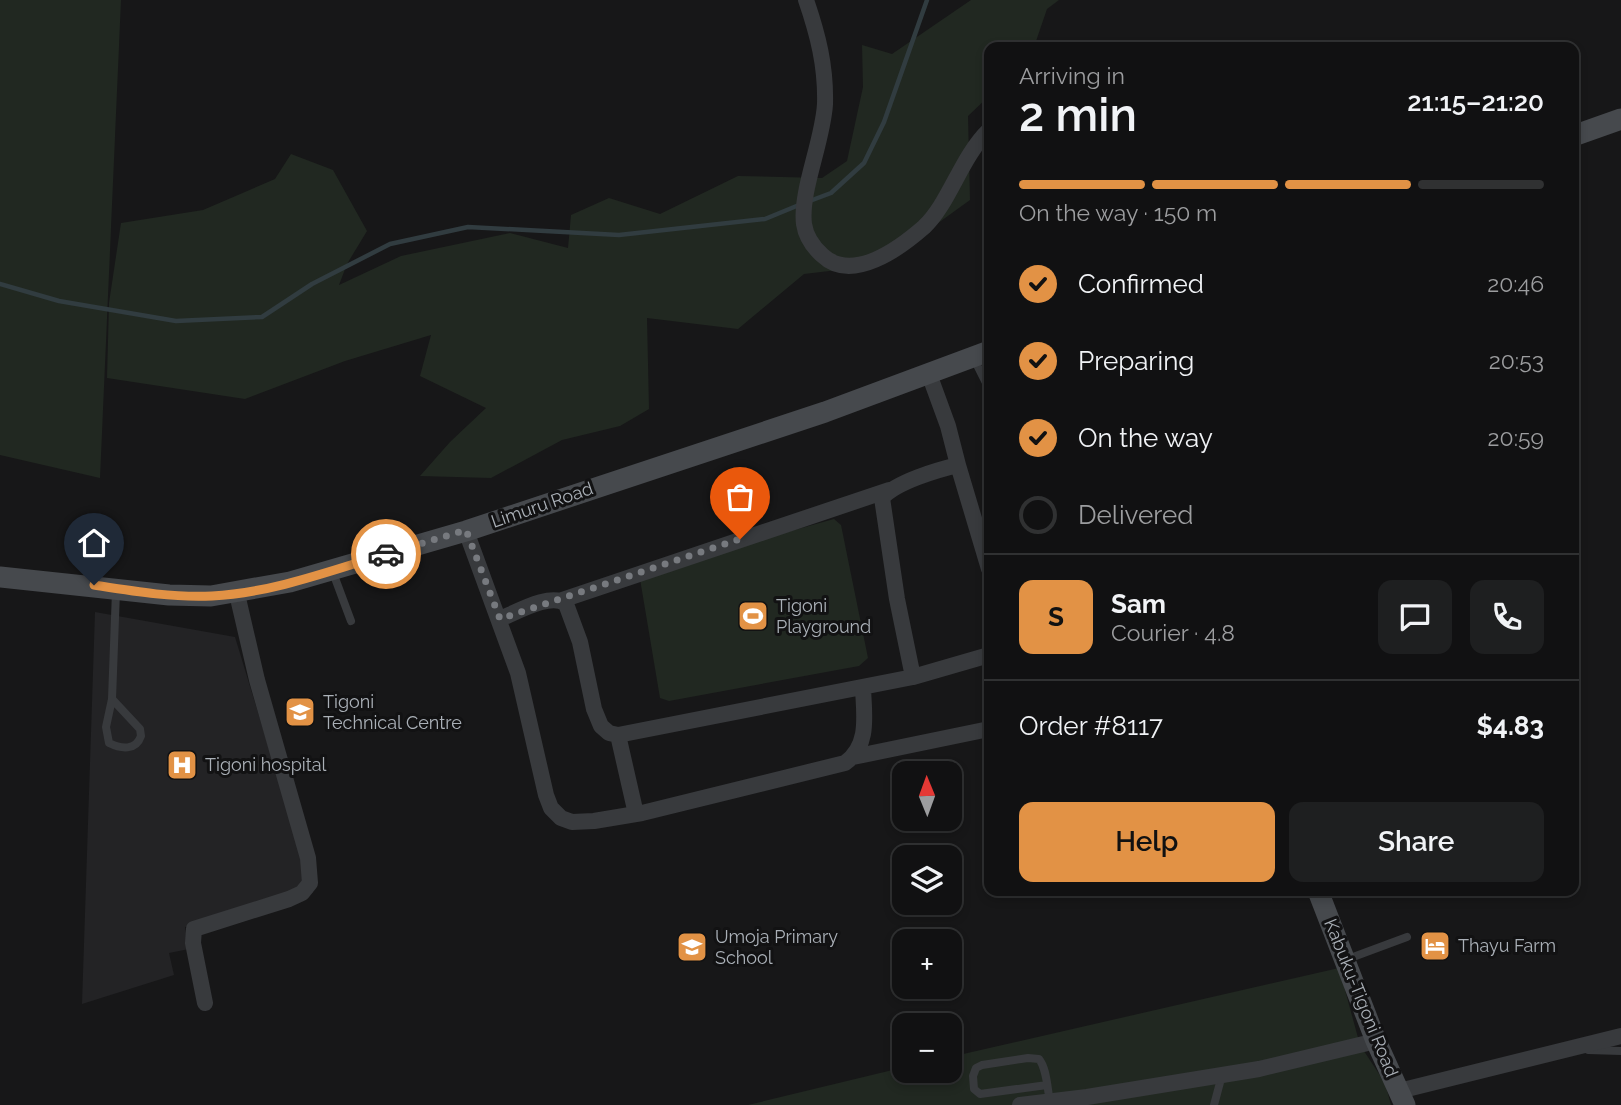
<!DOCTYPE html>
<meta charset="utf-8">
<style>
:root{--surface:#111112;--page:#1e1f20;--text:#f1f3f6;--muted:#9c9d9f;--line:#303132;--accent:#e29245}
body{margin:0;font-family:Raleway,sans-serif;background:var(--page);color:var(--text);height:100vh;display:flex;flex-direction:column;font-size:26px;white-space:nowrap}
*{box-sizing:border-box;margin:0}
p{font-size:23px;color:var(--muted)}
.icon{flex:none;width:38px;height:38px;fill:none;stroke:currentColor;stroke-width:2;stroke-linecap:round;stroke-linejoin:round}
.map{position:relative;flex:1;overflow:hidden}
.drawer{position:absolute;left:984px;top:42px;width:595px;height:854px;display:flex;flex-direction:column;background:var(--surface);border-radius:14px;box-shadow:0 4px 10px #0003,0 0 0 2px var(--line)}
.drawer>*{flex:none}
.needle{width:46px;rotate:359deg}
.tools{position:absolute;left:892px;top:761px;display:grid;gap:14px}
.tools a{display:grid;place-items:center;width:70px;height:70px;border-radius:14px;background:var(--surface);box-shadow:0 4px 10px #0003,0 0 0 2px var(--line);font-size:35px}
.pin{position:absolute;display:grid;place-items:center;width:60px;height:60px;color:#fff;margin:-72px -30px;border-radius:50% 50% 50% 0;rotate:-45deg;box-shadow:0 0 7px #0007}
.pin .icon{rotate:45deg}
.courier{position:absolute;display:grid;place-items:center;width:70px;height:70px;margin:-35px;border:5px solid #e29245;border-radius:50%;background:#fff;color:#222;box-shadow:0 2px 9px #0007}
.summary em{font-style:normal;font-weight:600}
.summary div{display:flex;flex-direction:column-reverse}
.summary{display:flex;align-items:center;justify-content:space-between;height:119px;padding:0 35px}
h1{font-size:46px;font-weight:600;line-height:52px}
.bar{display:grid;grid-template-columns:repeat(4,1fr);gap:10px 7px;align-content:center;height:84px;padding:0 35px}
.bar i{height:9px;border-radius:5px;background:var(--line)}
.bar .selected{background:var(--accent)}
.bar p{grid-column:span 4}
.line{display:flex;align-items:center;gap:18px;padding:0 35px;border-top:2px solid var(--line)}
.line div{flex:1}
.round{display:grid;place-items:center;flex:none;width:74px;height:74px;border-radius:14px;background:var(--page)}
ol{padding:0 35px;list-style:none}
li{display:flex;align-items:center;gap:21px;height:77px}
li p{margin-inline-start:auto}
li .icon{padding:7px;border-radius:50%;background:var(--accent);color:#111;stroke-width:4}
li:last-child{color:var(--muted)}
li i{width:38px;height:38px;border:4px solid var(--line);border-radius:50%}
.primary-button{display:flex;gap:14px;margin-top:auto;padding:14px 35px}
.primary-button a{flex:1;height:80px;border-radius:14px;background:var(--accent);color:#111;font-size:28px;font-weight:600;line-height:80px;text-align:center}
.primary-button a+a{background:var(--page);color:var(--text)}
.map>svg:first-child{display:block}
</style>
<div class="map">
<svg width="1621" height="1105" viewBox="0 0 1621 1105">
<rect width="100%" height="100%" fill="#171718"/>
<!-- built -->
<path fill="#232325" d="M95 612 235 637 313 893 185 927 189 949 169 953 174 975 82 1004Z"/>
<!-- green -->
<path fill="#212821" d="M0 0H121L100 478 0 455Z
M971 0H1059L1047 9 1034 47H989V96L968 116 970 200 880 265 804 274 738 329 647 318 649 409 620 426 562 440 491 478 420 476 450 442 486 408 420 376 431 335 345 361 245 399 107 378 109 303 121 223 203 210 275 179 291 154 333 170 367 231 347 264 339 285 401 256 510 233 568 248 571 215 609 198 660 214 738 176 822 178 847 161 863 87 862 45 892 54Z
M834 519 841 525 868 658 859 666 669 701 660 698 639 573Z
M1339 968 1360 1045 1385 1083 1391 1105H748L905 1067V1071H950V1057Z"/>
<g fill="none" stroke-linecap="round" stroke-linejoin="round">
<!-- stream -->
<path stroke="#313c40" stroke-width="4.5" d="M807 202 831 193 864 163 884 122 927 0
M0 284 59 301 176 321 262 317 312 284 390 244 468 227 619 235 765 219 799 205"/>
<!-- lane -->
<path stroke="#383a3d" stroke-width="8" d="M973 357 989 389
M332 570 351 621
M112 699 140 729 141 736C136 751 121 749 109 743L106 727Z
M112 699 116 591
M1345 960 1407 937
M1588 1050 1621 1051
M1047 1085 980 1094 974 1089 973 1076 976 1068 982 1065 1028 1058 1039 1059C1047 1069 1047 1088 1050 1101
M1214 1105 1222 1075"/>
<!-- street -->
<path stroke="#383a3d" stroke-width="16" d="M806 0C818 35 826 66 825 104 823 141 800 191 804 224 806 237 812 246 822 255 852 284 900 248 924 227 949 204 961 157 989 130
M958 465 989 569
M466 531 518 673 546 795 551 808 561 818 572 822 594 821 642 813 845 763C870 745 864 715 863 688
M562 600 889 490
M500 619C517 612 551 592 566 604L580 642 594 709 601 726 609 733 618 735 913 677 897 599 882 498C896 482 937 470 958 465L948 426 929 374
M913 677 989 655
M618 735 636 814
M853 757 989 729
M205 1003 193 943 194 929 289 899 302 893 310 883 308 858 257 680 237 594
M1399 1091 1621 1036
M1020 1105 1087 1097 1259 1069 1376 1041"/>
<!-- secondary -->
<path stroke="#46494d" stroke-width="21" d="M1573 136 1621 119
M0 577 169 595 211 596 290 582 466 531 825 412 989 351
M1318 891 1376 1041 1405 1105"/>
</g>
<g fill="none" stroke-linecap="round" stroke-linejoin="round">
<!-- done -->
<path stroke="#777a7f" stroke-width="7" stroke-dasharray="0 12.6" d="M386 554 466 530 500 619 740 539"/>
<!-- route -->
<path stroke="#e29245" stroke-width="9" d="M94 585C132 591 173 598 212 596 271 593 330 571 386 554"/>
</g>
<!-- icons -->
<defs>
<g id="stadium-square" transform="scale(1.575)"><rect x="-9" y="-9" width="18" height="18" rx="4" fill="#e29245" stroke="#121213"/><path d="M0-5a6.5 5 0 1 0 0 10a6.5 5 0 1 0 0-10ZM-3.5-1.8h7v3.6h-7Z" fill="#fff"/></g>
<g id="university-square" transform="scale(1.575)"><rect x="-9" y="-9" width="18" height="18" rx="4" fill="#e29245" stroke="#121213"/><path d="M0-5L7-2L0 1L-7-2ZM-4 1L0 2.5L4 1V4Q0 6-4 4Z" fill="#fff"/></g>
<g id="hospital-square" transform="scale(1.575)"><rect x="-9" y="-9" width="18" height="18" rx="4" fill="#e29245" stroke="#121213"/><path d="M-5-5h3v3.5h4V-5h3V5h-3V1.5h-4V5h-3Z" fill="#fff"/></g>
<g id="hotel-square" transform="scale(1.575)"><rect x="-9" y="-9" width="18" height="18" rx="4" fill="#e29245" stroke="#121213"/><path d="M-6-4.5h1.5V1H6V5H4.5V3h-9V5H-6ZM-4 0a1.8 1.8 0 1 1 3.6 0ZM.5 0V-2.5h3Q6-2.5 6 0Z" fill="#fff"/></g>
<g id="school-square" transform="scale(1.575)"><rect x="-9" y="-9" width="18" height="18" rx="4" fill="#e29245" stroke="#121213"/><path d="M0-5L7-2L0 1L-7-2ZM-4 1L0 2.5L4 1V4Q0 6-4 4Z" fill="#fff"/></g>
</defs>
<g fill-rule="evenodd">
<use href="#stadium-square" x="753" y="616"/>
<use href="#university-square" x="300" y="712"/>
<use href="#hospital-square" x="182" y="765"/>
<use href="#hotel-square" x="1435" y="946"/>
<use href="#school-square" x="692" y="947"/>
</g>
<g text-anchor="middle" stroke-width="6" stroke-linejoin="round" paint-order="stroke">
<!-- street labels -->
<g font-size="18" fill="#aab0b7" stroke="#121213">
<text transform="translate(542 505) rotate(-19)" y="6">Limuru Road</text>
<text transform="translate(1361 998) rotate(68)" y="6">Kabuku-Tigoni Road</text>
</g>
<!-- poi labels -->
<g font-size="18" fill="#aab0b7" stroke="#121213" text-anchor="start">
<text x="776" y="612">Tigoni<tspan x="776" dy="21">Playground</tspan></text>
<text x="323" y="708">Tigoni<tspan x="323" dy="21">Technical Centre</tspan></text>
<text x="205" y="771">Tigoni hospital</text>
<text x="715" y="943">Umoja Primary<tspan x="715" dy="21">School</tspan></text>
<text x="1458" y="952">Thayu Farm</text>
</g>
</g>
</svg>
<div class="tools">
<a><svg class="needle" viewBox="-14 -14 28 28"><path d="M0-13l5 13h-10z" fill="#e53935"/><path d="M0 13l5-13h-10z" fill="#9c9d9f"/></svg></a>
<a><svg class="icon" aria-label="layers" viewBox="0 0 24 24"><path d="M12 4l9 5-9 5-9-5zM3 14l9 5 9-5"/></svg></a>
<a>+</a>
<a>−</a>
</div>
<div class="pin" style="left:740px;top:539px;background:#ea580c"><svg class="icon" aria-label="bag" viewBox="0 0 24 24"><path d="M5 8h14l-1 12H6zM9 8a3 3 0 0 1 6 0"/></svg></div>
<div class="pin" style="left:94px;top:585px;background:#1f2937"><svg class="icon" aria-label="home" viewBox="0 0 24 24"><path d="M3 11l9-7 9 7M6 9v11h12V9"/></svg></div>
<div class="courier" style="left:386px;top:554px"><svg class="icon" aria-label="car" viewBox="0 0 24 24"><path d="M5 17H2v-5l4-1 3-4h7l3 4 3 1v5h-3M9 17h6M6 11h13"/><circle cx="7" cy="17" r="2"/><circle cx="17" cy="17" r="2"/></svg></div>
<section class="drawer">
<div class="summary"><div><h1>2 min</h1><p>Arriving in</p></div><em>21:15–21:20</em></div>
<div class="bar"><i class="selected"></i><i class="selected"></i><i class="selected"></i><i></i><p>On the way · 150 m</p></div>
<ol>
<li><svg class="icon" aria-label="check" viewBox="0 0 24 24"><path d="M5 12l5 5 9-10"/></svg>Confirmed<p>20:46</p></li>
<li><svg class="icon" aria-label="check" viewBox="0 0 24 24"><path d="M5 12l5 5 9-10"/></svg>Preparing<p>20:53</p></li>
<li><svg class="icon" aria-label="check" viewBox="0 0 24 24"><path d="M5 12l5 5 9-10"/></svg>On the way<p>20:59</p></li>
<li><i></i>Delivered</li>
</ol>
<div class="line" style="height:126px"><b class="round" style="background:var(--accent);color:#111">S</b><div><b>Sam</b><p>Courier · 4.8</p></div><a class="round"><svg class="icon" aria-label="chat" viewBox="0 0 24 24"><path d="M4 5h16v11H9l-5 4z"/></svg></a><a class="round"><svg class="icon" aria-label="phone" viewBox="0 0 24 24"><path d="M5 4h4l2 5-3 2q2 4 5 5l2-3 5 2v4C11 20 4 13 5 4z"/></svg></a></div>
<div class="line" style="height:91px"><div>Order #8117</div><b>$4.83</b></div>
<div class="primary-button"><a>Help</a><a>Share</a></div>
</section>
</div>
